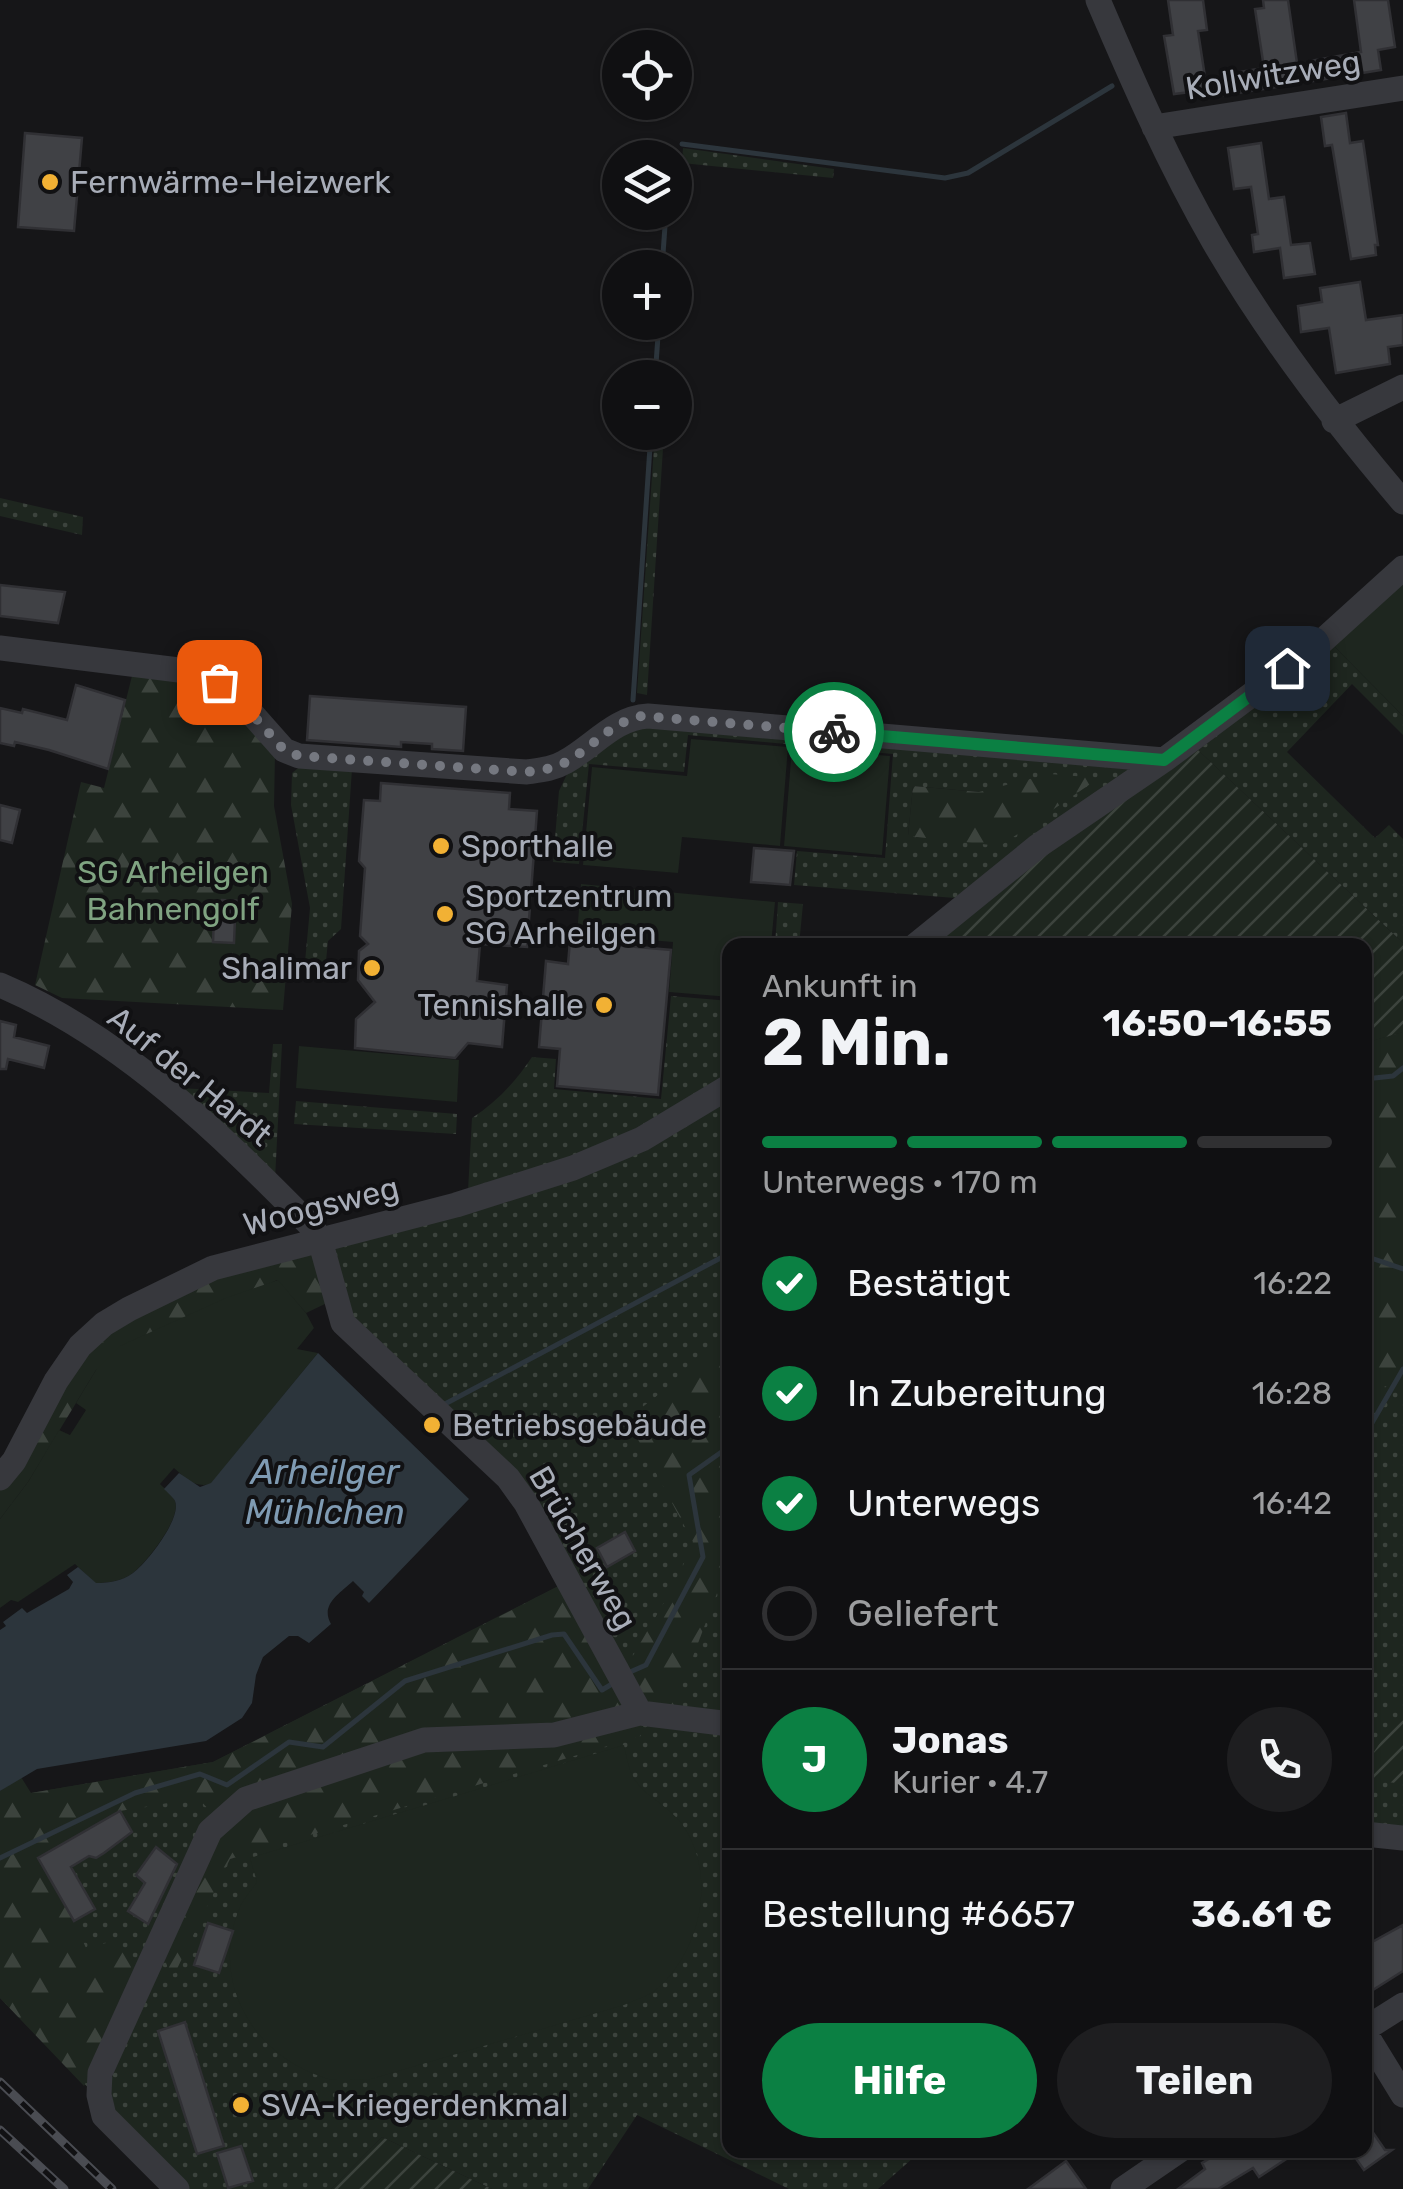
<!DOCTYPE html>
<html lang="de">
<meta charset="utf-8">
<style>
:root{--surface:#101012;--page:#1e1e20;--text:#f1f3f6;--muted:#9c9d9f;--line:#303032;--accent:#0b8043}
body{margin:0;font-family:Rubik,sans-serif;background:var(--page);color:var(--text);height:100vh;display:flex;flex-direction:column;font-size:38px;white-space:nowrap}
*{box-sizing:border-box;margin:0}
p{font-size:32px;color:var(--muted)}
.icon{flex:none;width:55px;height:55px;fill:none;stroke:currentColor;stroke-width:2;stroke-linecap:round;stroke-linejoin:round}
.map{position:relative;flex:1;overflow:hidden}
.panel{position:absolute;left:722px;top:938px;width:650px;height:1220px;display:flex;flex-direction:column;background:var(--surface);border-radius:20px;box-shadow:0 2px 8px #0004,0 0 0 2px var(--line)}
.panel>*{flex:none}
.buttons{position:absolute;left:602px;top:30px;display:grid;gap:20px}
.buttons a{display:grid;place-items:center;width:90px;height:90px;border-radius:50%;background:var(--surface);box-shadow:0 2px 8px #0004,0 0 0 2px var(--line);font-size:50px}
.pin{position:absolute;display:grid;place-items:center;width:85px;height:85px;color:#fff;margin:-42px;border-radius:20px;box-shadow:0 5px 15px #0006}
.courier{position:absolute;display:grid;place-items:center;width:100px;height:100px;margin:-50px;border:8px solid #0b8043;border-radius:50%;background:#fff;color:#222;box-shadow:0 2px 12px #0007}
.overview em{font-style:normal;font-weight:700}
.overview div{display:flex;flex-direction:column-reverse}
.overview{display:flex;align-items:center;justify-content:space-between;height:170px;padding:0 40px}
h1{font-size:65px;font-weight:700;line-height:75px}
.bar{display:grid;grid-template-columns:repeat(4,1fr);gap:15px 10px;align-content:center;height:120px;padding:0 40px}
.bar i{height:12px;border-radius:8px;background:var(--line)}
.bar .selected{background:var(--accent)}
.bar p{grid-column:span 4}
.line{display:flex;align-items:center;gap:25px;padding:0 40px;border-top:2px solid var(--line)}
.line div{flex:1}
.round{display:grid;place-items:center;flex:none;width:105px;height:105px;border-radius:52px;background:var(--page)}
ol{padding:0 40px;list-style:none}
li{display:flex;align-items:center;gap:30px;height:110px}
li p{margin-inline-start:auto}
li .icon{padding:10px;border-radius:50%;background:var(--accent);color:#fff;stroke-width:4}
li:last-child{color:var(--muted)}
li i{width:55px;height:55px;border:5px solid var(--line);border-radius:50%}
.action{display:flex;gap:20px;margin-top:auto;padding:20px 40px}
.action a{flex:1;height:115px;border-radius:60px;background:var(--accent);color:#fff;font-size:40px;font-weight:700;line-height:115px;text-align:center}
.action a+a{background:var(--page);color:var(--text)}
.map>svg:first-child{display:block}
</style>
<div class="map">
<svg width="1403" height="2189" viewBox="0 0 1403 2189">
<defs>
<pattern id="grass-dots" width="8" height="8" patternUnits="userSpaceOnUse" patternTransform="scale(2.5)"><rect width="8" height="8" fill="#1e261f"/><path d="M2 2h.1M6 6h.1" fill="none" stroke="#3c433d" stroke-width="1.8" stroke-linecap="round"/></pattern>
<pattern id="forest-firs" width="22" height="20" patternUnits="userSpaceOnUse" patternTransform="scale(2.5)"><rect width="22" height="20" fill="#1e261f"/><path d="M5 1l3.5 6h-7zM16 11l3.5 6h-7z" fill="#3c433d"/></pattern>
<pattern id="garden-furrows" width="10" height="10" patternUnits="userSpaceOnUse" patternTransform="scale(2.5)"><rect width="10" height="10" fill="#1e261f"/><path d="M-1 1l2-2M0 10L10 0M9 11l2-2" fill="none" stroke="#3c433d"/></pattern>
</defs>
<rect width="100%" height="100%" fill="#161618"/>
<!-- grass -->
<path fill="url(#grass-dots)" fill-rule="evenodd" d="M683 148 834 169 833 178 682 163Z
M655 433H664L647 695 637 693Z
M0 498 83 517 82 535 0 516Z
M1334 646 1403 716V735L1352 684 1287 752 1375 838 1389 825 1403 839V943L1198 750Z
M633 725 1134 766 955 898 794 885 797 851 885 858 893 754 688 735 684 772 589 764 579 864 553 862 559 791 567 774ZM913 786 979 792 908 836Z
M302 765 352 769 341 929 328 941 326 961 310 974 304 973 310 908 291 805 292 773Z
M778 902 803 904 799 945H775Z
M671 996 730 1001V1077L638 1131 568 1160 468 1191 472 1118C497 1102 516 1081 532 1057L556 1059 554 1089 661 1099Z
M1403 1032V1830L1365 1825V1043Z
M273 1044H282L275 1179 179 1088 269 1093Z
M730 1098V2150H922L878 2189H789L637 2115 588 2189H492L382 2137 331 2189H188L0 1998 31 1793 213 1762 574 1578 532 1499 353 1326 331 1248Z
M296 1101 457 1114 456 1134 294 1124Z"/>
<!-- forest -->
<path fill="url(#forest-firs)" d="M133 672 215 689 275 753 274 806 292 904 283 1010 62 998 35 985 81 782 104 788Z
M1050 774 1099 778 1000 846 908 836 913 786 979 792Z
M1403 1032V1396L1385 1386 1365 1421 1368 1325 1365 1322V1043Z
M312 1248 329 1302 306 1313 277 1280 96 1370 28 1482 0 1519V1486L65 1383 108 1332 218 1275Z
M730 1339V1559L673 1709 643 1706 624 1671 676 1582 693 1542 627 1419Z
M559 1586 632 1709 641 1736 230 1859 175 1973 170 1974 163 1954 217 1843 227 1829 198 1798 120 1811 39 1858 74 1921H84L77 1928 86 1948 110 1942 132 1955 131 2000 84 2086 0 1998V1791L21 1777 31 1793 213 1762Z"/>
<!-- park -->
<path fill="#1e261f" d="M1403 583V716L1334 646Z
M691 739 788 747 780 846 682 837 678 873 583 865 592 767 687 776Z
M792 748 890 756 882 855 784 846Z
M581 884 775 902 771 945H730V997L669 992 673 942 577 934Z
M299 1046 459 1060 457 1102 296 1088Z
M278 1280 306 1313 314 1328 297 1349 318 1353 211 1484C194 1488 186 1479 174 1468L160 1484C164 1488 173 1495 175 1501 182 1518 146 1563 133 1573 122 1581 109 1583 95 1583L75 1564 18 1602 11 1600 0 1608V1519L28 1482 59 1430 70 1435 86 1410 76 1403 96 1370 120 1346 226 1298Z
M624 1745C626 1754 628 1766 632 1775 641 1794 669 1806 682 1824 717 1873 702 1949 658 1988 650 1996 634 2000 624 2005L371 2079C356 2079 338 2082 325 2078 252 2055 209 1980 240 1907 244 1898 252 1890 257 1882L250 1858Z"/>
<!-- garden -->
<path fill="url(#garden-furrows)" d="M1198 750 1403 943V1032L1365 1043V945H932L1042 855Z
M1403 1709V1784L1365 1779V1765Z
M382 2137 492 2189H331Z"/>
<!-- water -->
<path fill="#2c353c" d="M318 1353 469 1499 369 1603 362 1596 364 1592 353 1581C339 1594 320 1605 331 1624L309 1643 298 1636H289L263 1657 256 1675 252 1703 242 1718 206 1741 37 1769 0 1791V1630L6 1626 3 1622 22 1608 27 1613 69 1589 73 1582 67 1575 78 1567 96 1583C109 1583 122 1581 133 1573 147 1563 182 1518 175 1501 174 1498 166 1491 164 1489L179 1473 200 1487 211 1483Z"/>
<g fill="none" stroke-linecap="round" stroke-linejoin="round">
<!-- stream -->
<path stroke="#2c353c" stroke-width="5" d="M682 144 945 178 968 173 1112 86
M670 158V152
M662 268 666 212
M655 378 659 322
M633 700 651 432
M1365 1079 1393 1076 1403 1068
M1365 1256 1403 1269
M443 1405 730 1253
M1365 1435 1403 1369
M630 1672 646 1665 703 1557 689 1475 730 1446
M0 1858 135 1793 200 1774 227 1785 289 1742 323 1747 405 1681 552 1635 564 1634 602 1690 612 1684"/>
</g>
<!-- building -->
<path fill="#404145" stroke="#303034" stroke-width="2.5" d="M1168 0H1203L1207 30 1198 31 1207 90 1174 94 1164 36 1173 35Z
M1263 0H1288L1298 70 1292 80 1283 82V86L1224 95 1221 75 1264 68 1255 9 1264 8Z
M1354 0H1388L1395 47 1378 50 1381 70 1313 81 1310 61 1361 52Z
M1346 113 1350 143 1363 141 1378 245H1375L1376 255 1351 259 1332 145 1325 146 1321 117Z
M25 133 82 138 74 231 18 227Z
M1261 143 1269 199 1284 197 1291 245 1310 243 1315 274 1284 278 1280 248 1254 252 1252 235 1258 234 1251 187 1234 189 1228 148Z
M1360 282 1366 320 1403 315V345L1388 347 1390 364 1336 373 1329 328 1301 332 1298 306 1322 302 1320 288Z
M0 585 65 592 58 623 0 616Z
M76 685 125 700 108 769 49 750 15 742 14 746 0 743V708L22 713 23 709 67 720Z
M310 696 466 707 463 751 432 749V744L401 742V747L307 740Z
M381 783 510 793 509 809 537 811 527 947 480 944 477 981 507 985 502 1047 468 1043 455 1058 355 1048 356 1019 375 1002 358 980 359 951 368 944 360 936 365 868 359 861 364 800 380 801Z
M0 805 20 810 12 843 0 840Z
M754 848 794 851 790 885 751 882Z
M222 900 243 901 242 919H235L234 943 213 942 214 916 222 917Z
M570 941 671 950 658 1095 557 1086 560 1049 539 1047 546 961 568 964Z
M0 1021 16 1025 14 1037 49 1046 44 1068 8 1059 6 1069H0Z
M625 1532 635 1551 607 1567 597 1548Z
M120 1811 132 1832 104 1853 96 1858 89 1856 71 1867 95 1909 74 1921 38 1858Z
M156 1847 177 1864 148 1924 128 1911 145 1883 136 1875Z
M208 1923 233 1931 219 1973 194 1965Z
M1403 1925V1971L1365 1995V1946Z
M185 2022 224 2146 197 2154 158 2031Z
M1365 2121 1385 2150H1392L1364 2170 1350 2150H1365Z
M241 2146 253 2181 228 2188 217 2153Z
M1224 2150H1300L1259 2177 1253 2168 1218 2189H1178L1205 2169 1202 2163Z
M1066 2161 1086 2189H1028Z"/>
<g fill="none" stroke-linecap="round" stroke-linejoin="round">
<!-- minor -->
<path stroke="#37383d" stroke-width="25" d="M1098 0C1133 82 1169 164 1214 242 1268 335 1333 420 1403 502
M1154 127 1403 88
M1334 421 1403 387
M0 648 195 672 230 689 284 750 299 756 527 772C541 770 553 769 565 762 594 746 614 718 648 716L1164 760
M916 945 1038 846 1164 760 1318 645 1403 568
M0 985C123 1037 221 1135 313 1228L320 1240 343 1323 508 1478 526 1503 640 1713
M0 1478 14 1461 56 1381 80 1346 104 1324 129 1309 213 1268 456 1205 573 1168 642 1139 730 1086
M1365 1834 1403 1838
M1365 2029 1403 2005
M1365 2033 1403 2095
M177 2189 104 2116 99 2095 100 2073 210 1831 246 1799 424 1740 554 1735 640 1713 730 1724
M1123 2189 1180 2150"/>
<!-- rail casing -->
<g stroke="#4a4c52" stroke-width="9">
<path id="rail" d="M0 2082 112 2189
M0 2130 64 2189"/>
</g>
<!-- rail -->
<use href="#rail" stroke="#111113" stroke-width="5" stroke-dasharray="15" stroke-linecap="butt"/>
</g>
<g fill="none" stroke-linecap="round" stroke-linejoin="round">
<!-- done -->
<path stroke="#757880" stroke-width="10" stroke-dasharray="0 18" d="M219 682 230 689 284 750 299 756 527 772C541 770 554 769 566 762 593 747 611 722 642 716L834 732"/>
<!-- route -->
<path stroke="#0b8043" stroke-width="12" d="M834 732 1164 760 1287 668"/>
</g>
<!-- markers -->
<g fill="#f2b134" stroke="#111113" stroke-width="4">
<circle cx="50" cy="182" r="10"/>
<circle cx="441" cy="846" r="10"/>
<circle cx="445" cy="914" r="10"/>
<circle cx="372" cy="968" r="10"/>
<circle cx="604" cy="1005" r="10"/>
<circle cx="432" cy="1425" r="10"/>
<circle cx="241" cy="2105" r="10"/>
</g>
<g text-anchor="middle" stroke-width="8" stroke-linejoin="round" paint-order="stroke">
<!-- street labels -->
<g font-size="32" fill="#a8adb8" stroke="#111113">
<text transform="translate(1273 75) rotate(-9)" y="11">Kollwitzweg</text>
<text transform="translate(190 1076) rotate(39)" y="11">Auf der Hardt</text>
<text transform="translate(321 1206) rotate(-14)" y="11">Woogsweg</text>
<text transform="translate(583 1548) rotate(60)" y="11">Brücherweg</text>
</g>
<!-- poi labels -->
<g font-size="32" fill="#a8adb8" stroke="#111113" text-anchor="start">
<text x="70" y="193">Fernwärme-Heizwerk</text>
<text x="461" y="857">Sporthalle</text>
<text x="465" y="907">Sportzentrum<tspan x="465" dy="37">SG Arheilgen</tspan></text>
<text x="352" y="979" text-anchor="end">Shalimar</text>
<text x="584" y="1016" text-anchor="end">Tennishalle</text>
<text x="452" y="1436">Betriebsgebäude</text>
<text x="261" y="2116">SVA-Kriegerdenkmal</text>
</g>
<!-- park labels -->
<g font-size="32" fill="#7fa381" stroke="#111113">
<text x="173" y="883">SG Arheilgen<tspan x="173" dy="37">Bahnengolf</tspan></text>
</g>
<!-- water labels -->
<g font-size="35" font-style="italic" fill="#7f9bb3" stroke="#111113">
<text x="325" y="1484">Arheilger<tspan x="325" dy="40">Mühlchen</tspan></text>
</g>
</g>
</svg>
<div class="buttons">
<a><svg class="icon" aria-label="locate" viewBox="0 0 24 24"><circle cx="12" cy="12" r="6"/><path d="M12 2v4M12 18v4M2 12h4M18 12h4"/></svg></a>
<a><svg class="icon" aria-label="layers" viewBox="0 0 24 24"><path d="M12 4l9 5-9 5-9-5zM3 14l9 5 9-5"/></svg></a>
<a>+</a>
<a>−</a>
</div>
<div class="pin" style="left:219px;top:682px;background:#ea580c"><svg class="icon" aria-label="bag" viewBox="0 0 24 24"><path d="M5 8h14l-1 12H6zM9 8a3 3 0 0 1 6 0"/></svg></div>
<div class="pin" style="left:1287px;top:668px;background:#1f2937"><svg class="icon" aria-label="home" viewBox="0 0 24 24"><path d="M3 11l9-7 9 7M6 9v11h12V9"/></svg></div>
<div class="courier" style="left:834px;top:732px"><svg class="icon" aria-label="bike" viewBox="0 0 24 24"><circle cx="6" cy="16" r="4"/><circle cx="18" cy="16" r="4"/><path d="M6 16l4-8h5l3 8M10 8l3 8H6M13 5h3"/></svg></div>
<section class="panel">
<div class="overview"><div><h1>2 Min.</h1><p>Ankunft in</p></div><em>16:50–16:55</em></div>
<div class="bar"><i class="selected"></i><i class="selected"></i><i class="selected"></i><i></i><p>Unterwegs · 170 m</p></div>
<ol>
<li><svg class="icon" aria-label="check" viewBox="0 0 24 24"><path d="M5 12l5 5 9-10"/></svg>Bestätigt<p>16:22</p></li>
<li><svg class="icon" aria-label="check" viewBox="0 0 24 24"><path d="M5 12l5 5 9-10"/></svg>In Zubereitung<p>16:28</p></li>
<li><svg class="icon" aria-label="check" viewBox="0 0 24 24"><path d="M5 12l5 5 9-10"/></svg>Unterwegs<p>16:42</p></li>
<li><i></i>Geliefert</li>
</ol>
<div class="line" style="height:180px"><b class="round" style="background:var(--accent);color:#fff">J</b><div><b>Jonas</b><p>Kurier · 4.7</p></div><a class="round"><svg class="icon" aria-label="phone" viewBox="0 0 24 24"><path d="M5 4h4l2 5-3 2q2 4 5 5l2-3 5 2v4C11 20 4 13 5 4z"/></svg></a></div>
<div class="line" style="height:130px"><div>Bestellung #6657</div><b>36.61 €</b></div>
<div class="action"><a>Hilfe</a><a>Teilen</a></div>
</section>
</div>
